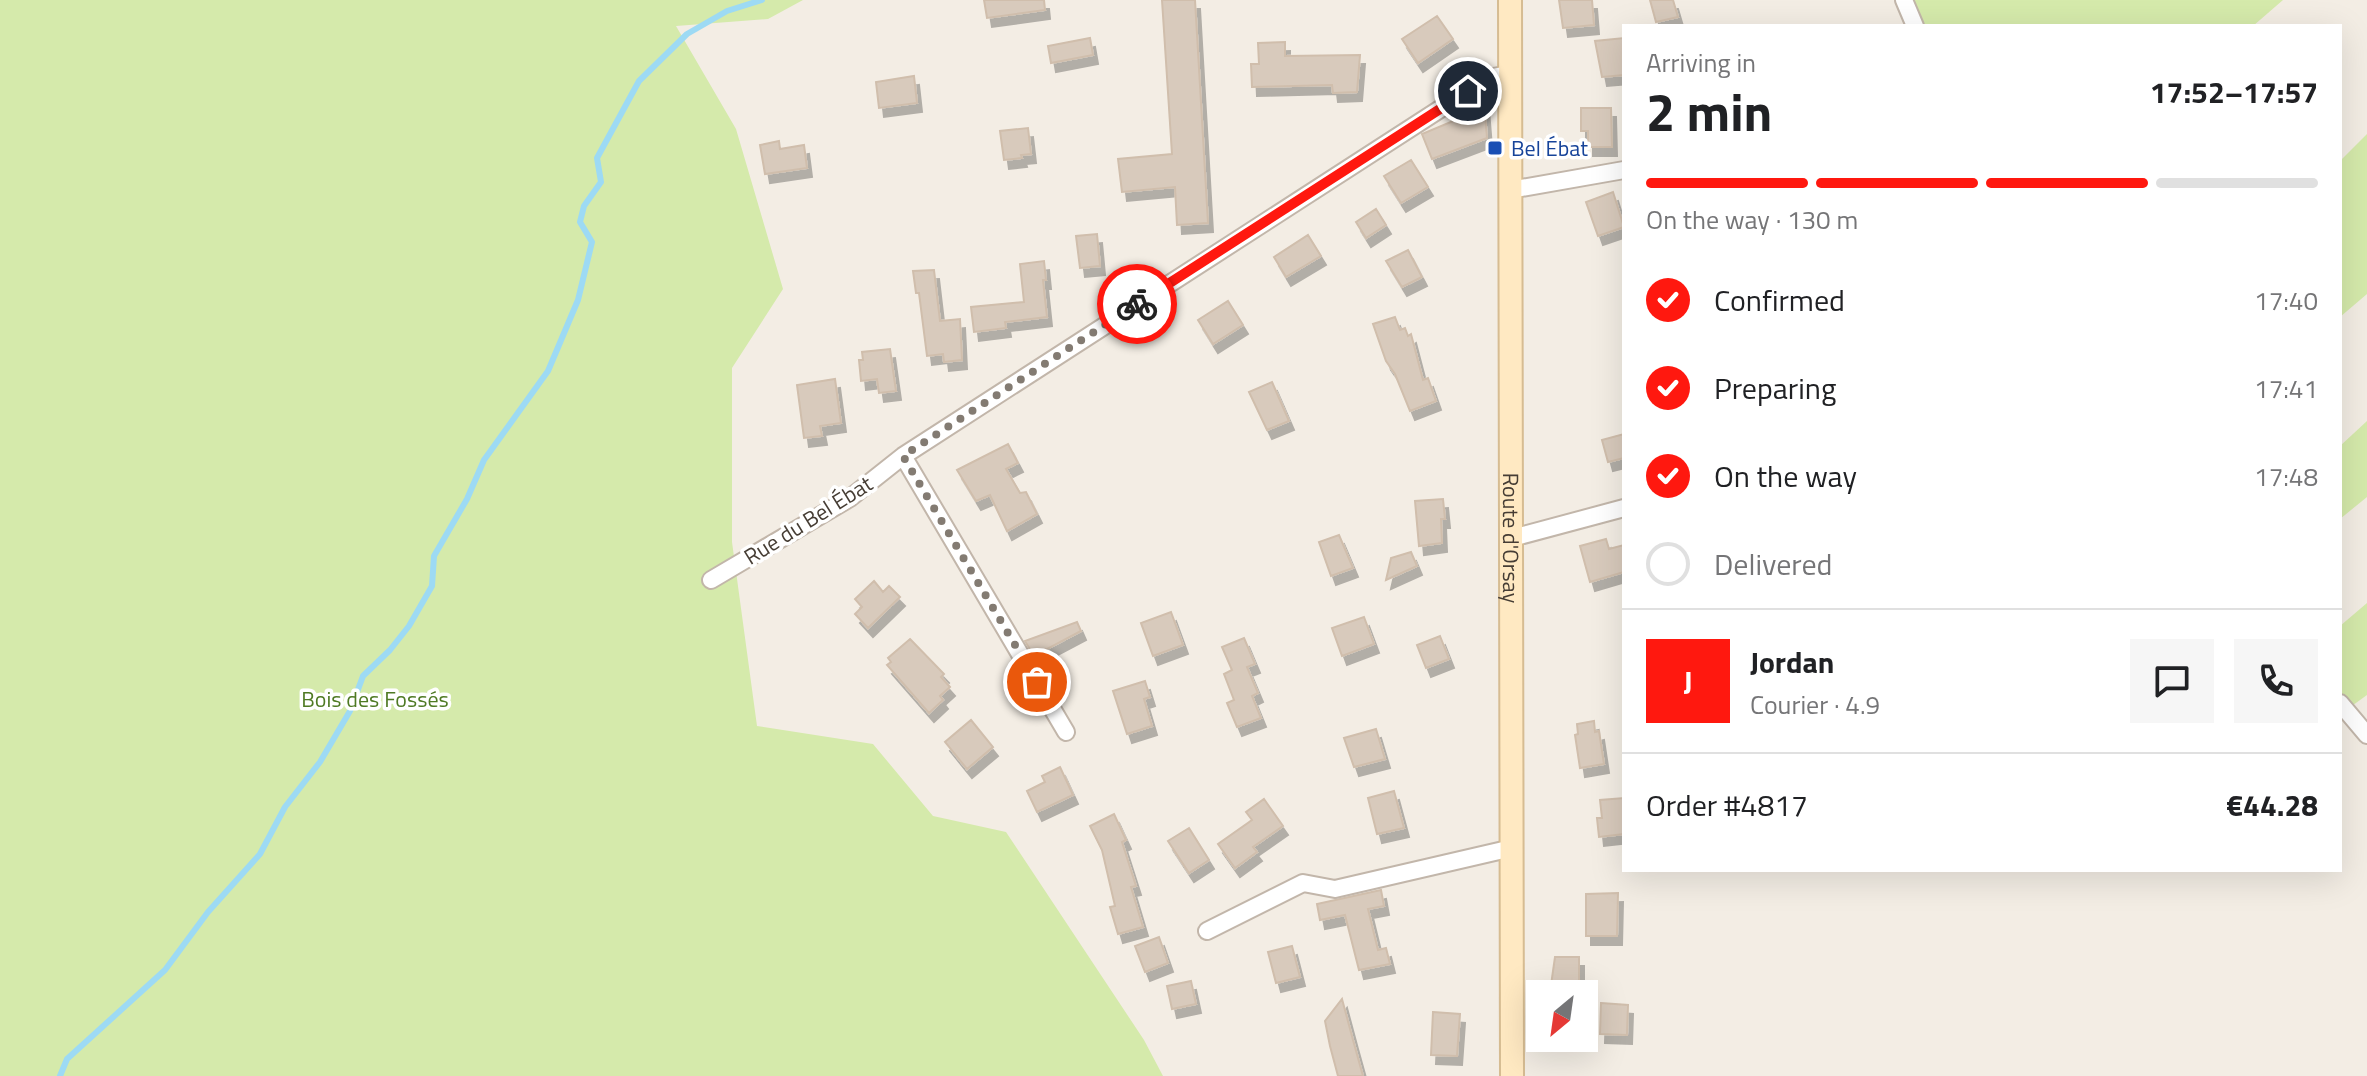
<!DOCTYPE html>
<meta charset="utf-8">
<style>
:root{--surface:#fff;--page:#f6f6f6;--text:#202124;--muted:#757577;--line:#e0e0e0;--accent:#ff180f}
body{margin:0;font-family:"Titillium Web",sans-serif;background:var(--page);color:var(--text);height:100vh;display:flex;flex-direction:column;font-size:30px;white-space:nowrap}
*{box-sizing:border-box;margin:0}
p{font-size:26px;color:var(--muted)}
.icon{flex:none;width:44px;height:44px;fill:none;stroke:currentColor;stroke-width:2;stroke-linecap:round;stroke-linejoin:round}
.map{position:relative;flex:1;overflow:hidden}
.details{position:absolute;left:1622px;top:24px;width:720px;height:848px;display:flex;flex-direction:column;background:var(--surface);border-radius:0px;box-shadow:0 8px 32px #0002}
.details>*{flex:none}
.needle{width:52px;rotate:209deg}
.buttons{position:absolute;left:1526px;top:980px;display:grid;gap:16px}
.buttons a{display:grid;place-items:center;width:72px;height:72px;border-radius:0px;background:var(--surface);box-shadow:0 8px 32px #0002;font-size:40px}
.pin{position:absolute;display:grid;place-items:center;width:68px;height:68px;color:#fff;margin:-34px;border:4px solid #fff;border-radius:50%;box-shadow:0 2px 8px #0007}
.courier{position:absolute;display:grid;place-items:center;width:80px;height:80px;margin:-40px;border:6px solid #ff180f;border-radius:50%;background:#fff;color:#222;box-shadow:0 2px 10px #0007}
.overview em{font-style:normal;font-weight:700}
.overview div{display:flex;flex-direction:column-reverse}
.overview{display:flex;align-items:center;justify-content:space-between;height:136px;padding:0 24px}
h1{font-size:52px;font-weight:700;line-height:60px}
.bar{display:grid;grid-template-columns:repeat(4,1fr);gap:12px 8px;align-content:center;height:96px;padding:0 24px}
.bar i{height:10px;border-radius:6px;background:var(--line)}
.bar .active{background:var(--accent)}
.bar p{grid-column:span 4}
.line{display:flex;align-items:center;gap:20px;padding:0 24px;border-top:2px solid var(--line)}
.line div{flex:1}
.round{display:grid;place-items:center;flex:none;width:84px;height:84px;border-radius:0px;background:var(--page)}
ol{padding:0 24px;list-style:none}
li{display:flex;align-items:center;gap:24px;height:88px}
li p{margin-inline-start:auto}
li .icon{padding:8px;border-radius:50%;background:var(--accent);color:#fff;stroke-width:4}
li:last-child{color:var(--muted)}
li i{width:44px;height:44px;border:4px solid var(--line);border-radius:50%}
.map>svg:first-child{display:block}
</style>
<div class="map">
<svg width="2367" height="1076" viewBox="0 0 2367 1076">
<defs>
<filter id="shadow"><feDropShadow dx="5" dy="9" stdDeviation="0" flood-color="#0004"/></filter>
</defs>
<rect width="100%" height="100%" fill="#f3ede4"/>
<!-- green -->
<path fill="#d5eaab" d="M0 0H803L768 19 676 26 736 129 783 289 732 368V542L757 726 873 744 933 816 1006 832 1144 1040 1163 1076H0Z
M1913 0H2283L2253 26H1924Z
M2367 134V294L2340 317V161Z
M2367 421V497L2340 519V446Z
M2367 603V695L2349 708 2340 696V626Z"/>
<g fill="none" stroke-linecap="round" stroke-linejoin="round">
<!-- stream -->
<path stroke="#9ddaf4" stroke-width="6" d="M60 1076 67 1059 165 970 208 912 260 854 285 807 320 762 350 711 363 676 390 650 409 626 432 586 434 556 467 499 484 460 548 371 578 300 592 242 580 222 584 206 601 182 597 158 639 81 687 34 727 11 762 0"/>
</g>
<!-- building -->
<path fill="#d8cabc" stroke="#d0beac" stroke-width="2" filter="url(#shadow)" d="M984 0H1044L1045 10 987 18Z
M1162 0H1195L1208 223 1177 225 1175 187 1122 192 1118 159 1172 154Z
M1559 0H1592L1594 25 1563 28Z
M1650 0H1673L1678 17 1656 22Z
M1437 16 1453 39 1418 63 1402 39Z
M1090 38 1093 55 1051 63 1048 46Z
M1624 38V75L1602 77 1595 41Z
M1285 42V56L1360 55 1357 92 1333 93 1332 85 1252 87 1251 64H1259L1258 43Z
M914 76 917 103 879 108 876 82Z
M1484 101 1487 138 1432 159 1422 134 1470 114 1469 104 1471 102Z
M1581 108H1611L1612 147H1588V131H1581Z
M1028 128 1031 154 1021 155 1022 158 1004 160 1000 131Z
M779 141 780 149 804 145 807 168 765 174 760 145Z
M1411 160 1428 187 1401 203 1384 176Z
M1613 192 1624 227 1598 236 1586 202Z
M1376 209 1386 225 1366 238 1356 222Z
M1097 234 1100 266 1080 268 1076 236Z
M1308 235 1321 256 1286 277 1274 257Z
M1408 250 1422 277 1402 287 1386 261Z
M1044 261 1046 280H1043L1047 317 1005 322 1006 328 974 332 971 307 1024 302 1020 264Z
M934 270 940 321 960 319 962 360 944 362 943 354 927 356 919 293H916L913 271Z
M1228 301 1243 325 1213 344 1198 320Z
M1395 317 1400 330 1405 328 1408 336 1411 334 1423 380 1428 378 1436 401 1410 411 1395 374 1386 361 1373 324Z
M890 349 896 391 879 393 877 379 861 381 859 360H863L862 352Z
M835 379 841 423 820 426 822 436 804 438 797 385Z
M1272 382 1289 421 1267 430 1249 392Z
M1624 434V458L1608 462 1602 440Z
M1008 444 1018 463 1006 469 1020 493 1026 492 1037 514 1007 531 990 495 976 501 957 470Z
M1443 499 1445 519H1441L1442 543 1419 546 1415 501Z
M1339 535 1353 568 1331 576 1319 542Z
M1606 539 1609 549 1624 545V572L1590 582 1580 546Z
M1411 552 1417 566 1386 580 1391 558Z
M874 581 883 592 889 586 900 597 868 628 855 614 862 607 855 599Z
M1171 612 1183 645 1153 656 1141 623Z
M1364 617 1374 644 1342 656 1332 628Z
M1077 622 1081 631 1034 656 1025 641Z
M1440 636 1449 659 1426 668 1417 645Z
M1244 638 1255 664 1247 667 1258 693 1252 696 1261 718 1237 727 1227 703 1234 700 1224 674 1232 670 1222 647Z
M910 639 944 674 941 677 950 687 940 696 943 700 929 713 887 665 891 662 888 658Z
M1145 681 1150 697 1144 699 1152 726 1127 734 1113 691Z
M971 720 993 747 967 769 945 742Z
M1594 721 1595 732 1599 731 1604 764 1580 768 1575 735 1578 734 1577 724Z
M1376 729 1385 759 1354 767 1344 738Z
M1060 767 1073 795 1037 812 1027 791 1045 782 1042 776Z
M1394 791 1404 828 1377 834 1368 798Z
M1624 798V834L1599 837 1597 818H1602L1600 800Z
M1264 799 1283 826 1253 847 1257 852 1235 868 1218 844 1252 820 1246 812Z
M1114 814 1126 840 1122 842 1136 886 1131 887 1143 927 1118 934 1110 907 1115 906 1102 850 1090 826Z
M1189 828 1209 860 1189 873 1168 841Z
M1381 890 1384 906 1368 909 1378 950 1386 948 1390 964 1359 970 1345 915 1320 920 1317 904Z
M1618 893 1617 936H1586V894Z
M1159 937 1168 963 1145 972 1135 946Z
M1292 946 1300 977 1276 983 1268 952Z
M1555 957H1579V986L1551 985Z
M1191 981 1196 1004 1172 1009 1167 986Z
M1342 999 1353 1040 1363 1076H1338L1330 1046 1325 1021Z
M1601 1003 1628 1005 1627 1035 1600 1034Z
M1433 1012 1460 1014 1457 1056 1431 1055Z"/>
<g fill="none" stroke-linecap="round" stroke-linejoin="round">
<!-- minor casing -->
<g stroke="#c2b6aa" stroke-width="20">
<path id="minor" d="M1904 0 1915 26
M1510 190 1624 170
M903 456 1066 732
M1512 538 1624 508
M711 580 850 498 903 456 1468 91 1493 77 1510 74
M2340 703 2367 735
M1207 931 1303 883 1335 889 1512 848"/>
</g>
<!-- secondary casing -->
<g stroke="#d6bc92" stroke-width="26">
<g id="secondary">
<path id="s1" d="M1510 0 1512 1076"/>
</g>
</g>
<!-- minor -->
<use href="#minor" stroke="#fff" stroke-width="16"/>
<!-- secondary -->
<use href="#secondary" stroke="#ffe9c2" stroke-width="22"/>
</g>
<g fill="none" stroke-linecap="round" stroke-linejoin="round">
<!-- done -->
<path stroke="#837b72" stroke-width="8" stroke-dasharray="0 14.4" d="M1037 682 903 456 1137 304"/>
<!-- route -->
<path stroke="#ff180f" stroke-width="10" d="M1137 304 1468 91"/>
</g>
<!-- markers -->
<rect fill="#1a4fb4" stroke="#fff" stroke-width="3" x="1487" y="140" width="16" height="16" rx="4"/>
<g text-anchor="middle" stroke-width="7" stroke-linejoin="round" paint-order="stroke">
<!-- transit labels -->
<g font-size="22" fill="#164399" stroke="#fff" text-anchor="start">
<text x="1511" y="156">Bel Ébat</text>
</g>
<!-- street labels -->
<g font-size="22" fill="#463d34" stroke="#fff">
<text transform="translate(808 520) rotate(-32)" y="8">Rue du Bel Ébat</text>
<text dy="8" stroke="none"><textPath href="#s1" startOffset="538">Route d'Orsay</textPath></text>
</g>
<!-- park labels -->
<g font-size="22" fill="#4f7a24" stroke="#fff">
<text x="375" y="707">Bois des Fossés</text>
</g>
</g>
</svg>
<div class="buttons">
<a><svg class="needle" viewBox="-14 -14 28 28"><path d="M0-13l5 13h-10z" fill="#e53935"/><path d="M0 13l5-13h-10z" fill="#757577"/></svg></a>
</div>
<div class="pin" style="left:1037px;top:682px;background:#ea580c"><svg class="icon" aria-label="bag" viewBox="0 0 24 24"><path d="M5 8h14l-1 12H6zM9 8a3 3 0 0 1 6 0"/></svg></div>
<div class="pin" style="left:1468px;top:91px;background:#1f2937"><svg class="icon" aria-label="home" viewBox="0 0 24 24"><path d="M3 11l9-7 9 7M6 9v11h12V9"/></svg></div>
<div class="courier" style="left:1137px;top:304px"><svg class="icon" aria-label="bike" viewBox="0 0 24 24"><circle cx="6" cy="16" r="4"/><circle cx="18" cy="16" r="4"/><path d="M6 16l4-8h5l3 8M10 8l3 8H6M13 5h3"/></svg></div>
<section class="details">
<div class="overview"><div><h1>2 min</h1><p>Arriving in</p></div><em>17:52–17:57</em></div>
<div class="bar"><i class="active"></i><i class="active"></i><i class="active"></i><i></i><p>On the way · 130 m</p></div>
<ol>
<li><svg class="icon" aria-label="check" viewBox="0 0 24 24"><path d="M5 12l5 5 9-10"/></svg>Confirmed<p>17:40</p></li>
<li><svg class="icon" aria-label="check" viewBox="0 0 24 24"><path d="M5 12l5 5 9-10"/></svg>Preparing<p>17:41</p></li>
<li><svg class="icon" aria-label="check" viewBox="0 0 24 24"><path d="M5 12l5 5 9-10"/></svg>On the way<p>17:48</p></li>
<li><i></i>Delivered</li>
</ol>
<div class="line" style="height:144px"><b class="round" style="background:var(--accent);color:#fff">J</b><div><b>Jordan</b><p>Courier · 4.9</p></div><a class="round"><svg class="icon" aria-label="chat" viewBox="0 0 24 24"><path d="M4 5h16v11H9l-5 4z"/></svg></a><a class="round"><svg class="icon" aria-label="phone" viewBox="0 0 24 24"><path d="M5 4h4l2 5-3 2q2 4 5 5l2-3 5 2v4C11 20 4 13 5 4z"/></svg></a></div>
<div class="line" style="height:104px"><div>Order #4817</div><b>€44.28</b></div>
</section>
</div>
